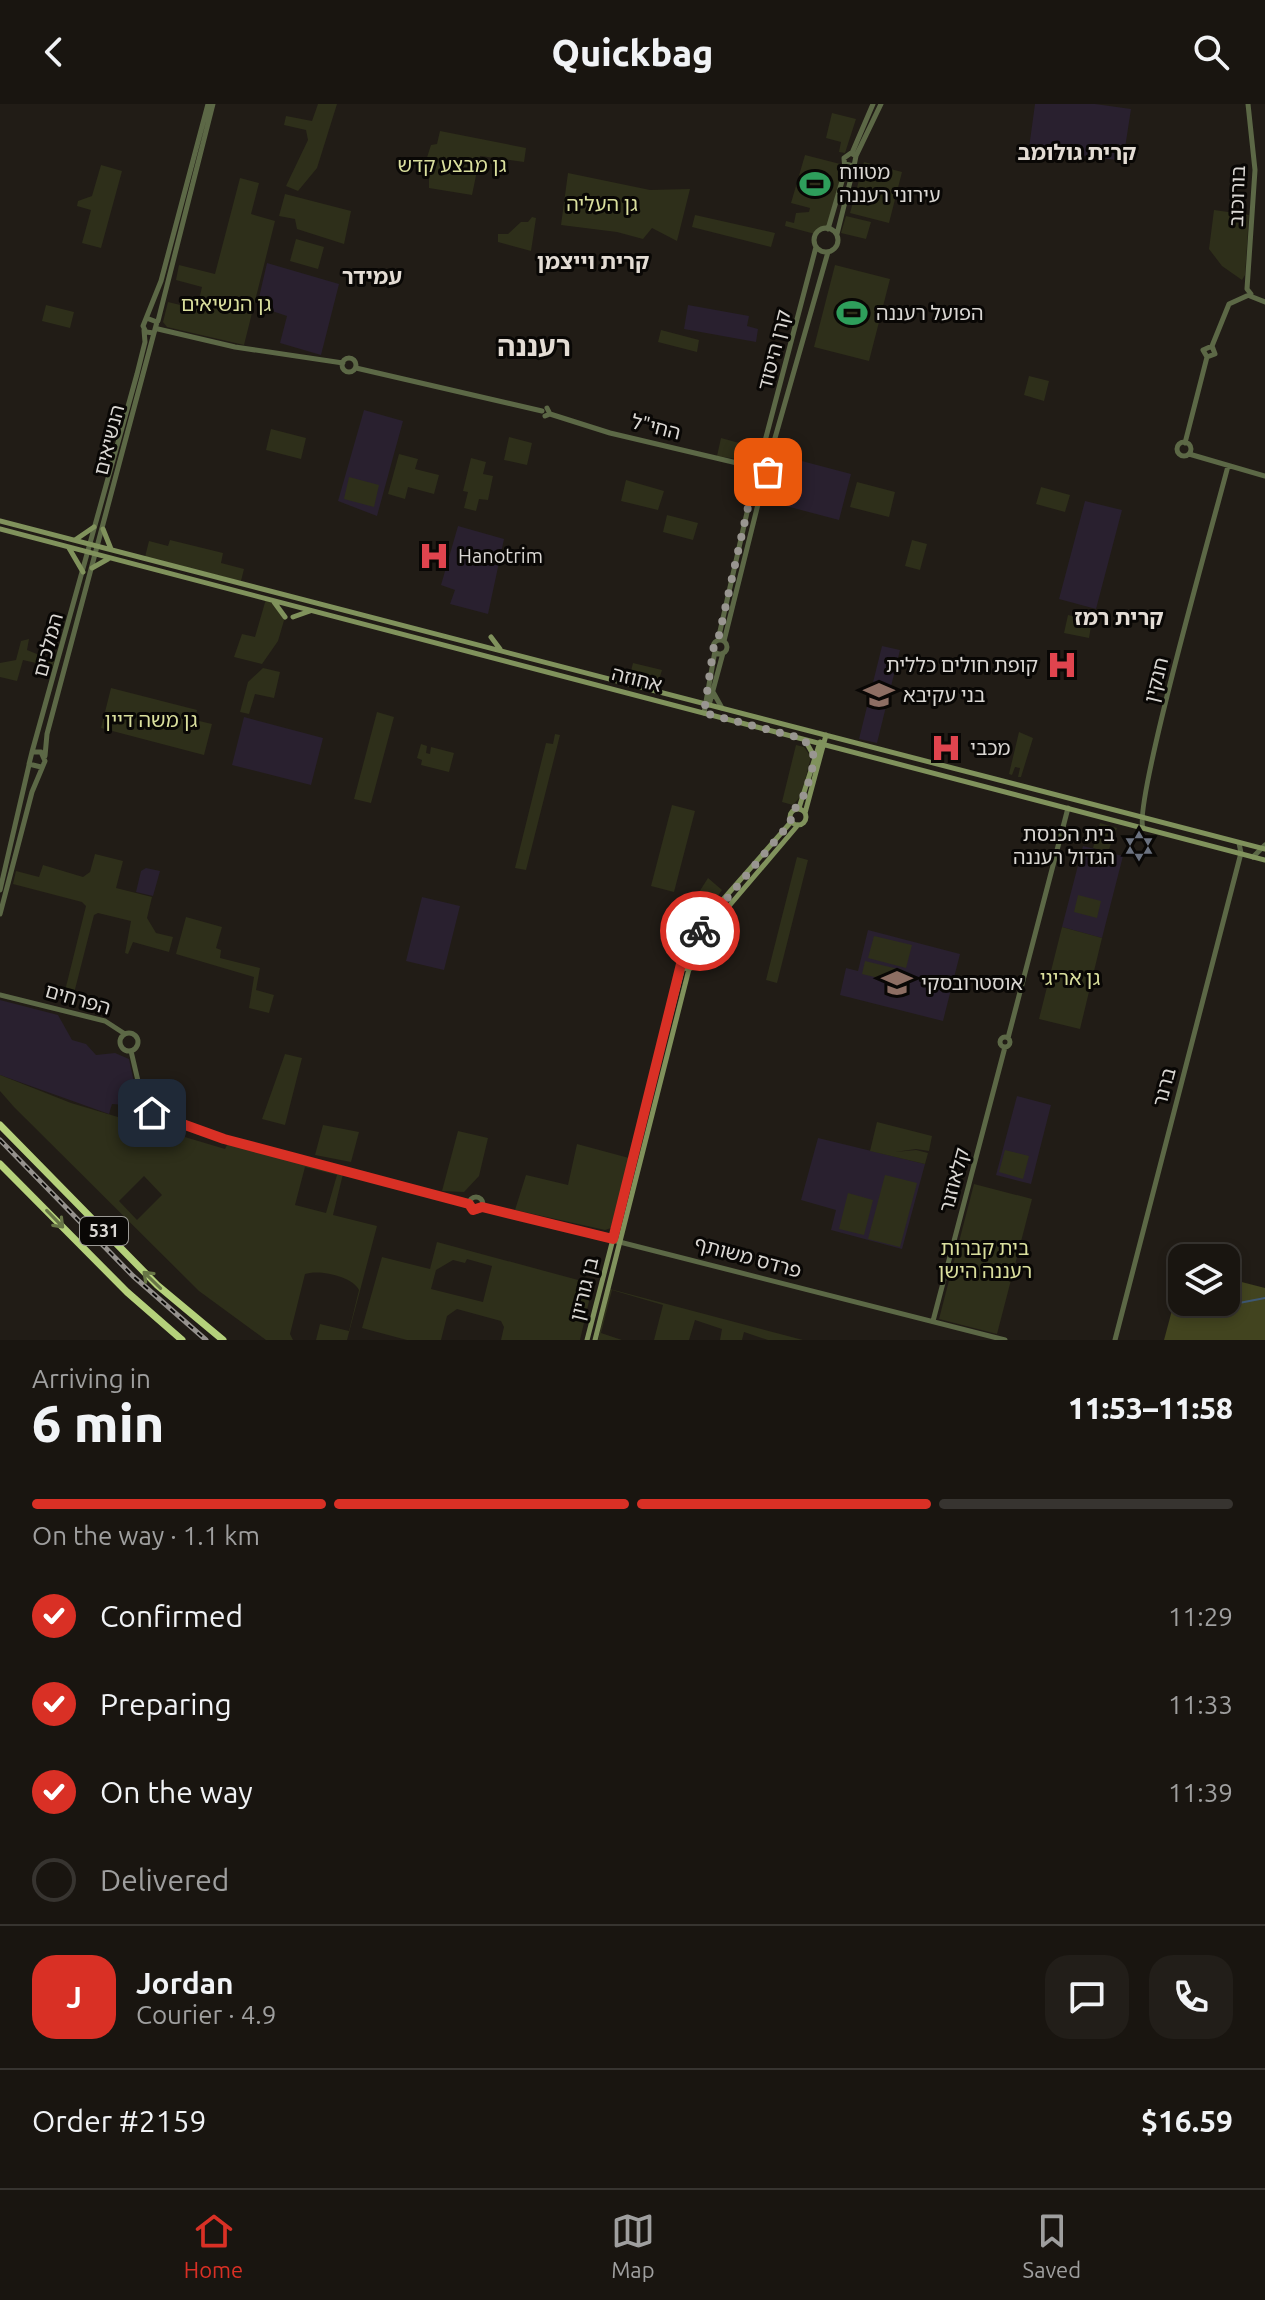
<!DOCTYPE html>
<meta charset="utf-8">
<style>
:root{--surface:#191510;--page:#221e19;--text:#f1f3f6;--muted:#9f9f9f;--line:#373430;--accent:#d93025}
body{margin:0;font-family:Ubuntu,"Noto Sans Hebrew",sans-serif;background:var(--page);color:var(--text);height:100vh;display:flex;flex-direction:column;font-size:30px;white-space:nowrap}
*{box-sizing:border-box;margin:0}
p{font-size:26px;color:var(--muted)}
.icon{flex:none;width:44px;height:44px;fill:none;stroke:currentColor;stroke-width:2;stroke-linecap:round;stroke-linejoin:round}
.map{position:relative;height:1236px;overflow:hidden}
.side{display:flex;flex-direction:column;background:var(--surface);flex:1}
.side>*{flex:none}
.tools{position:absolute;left:1168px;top:1140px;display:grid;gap:16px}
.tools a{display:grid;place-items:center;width:72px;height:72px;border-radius:16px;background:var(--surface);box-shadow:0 4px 12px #0003,0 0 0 2px var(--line);font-size:40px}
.pin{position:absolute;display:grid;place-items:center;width:68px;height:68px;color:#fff;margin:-34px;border-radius:16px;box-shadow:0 4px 12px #0006}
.courier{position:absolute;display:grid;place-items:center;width:80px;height:80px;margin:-40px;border:6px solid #d93025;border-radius:50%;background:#fff;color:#222;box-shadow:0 2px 10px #0007}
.overview em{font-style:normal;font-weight:800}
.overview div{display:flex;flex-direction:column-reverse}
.overview{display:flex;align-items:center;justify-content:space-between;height:136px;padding:0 32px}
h1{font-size:52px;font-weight:800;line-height:60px}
.bar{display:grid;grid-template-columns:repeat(4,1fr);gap:12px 8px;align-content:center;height:96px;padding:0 32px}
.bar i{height:10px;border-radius:6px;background:var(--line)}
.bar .active{background:var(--accent)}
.bar p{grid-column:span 4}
.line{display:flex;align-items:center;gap:20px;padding:0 32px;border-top:2px solid var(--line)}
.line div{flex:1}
.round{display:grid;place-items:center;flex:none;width:84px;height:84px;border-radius:24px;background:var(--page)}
ol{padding:0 32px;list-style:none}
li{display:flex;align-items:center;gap:24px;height:88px}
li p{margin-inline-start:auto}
li .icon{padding:8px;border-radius:50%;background:var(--accent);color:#fff;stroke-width:4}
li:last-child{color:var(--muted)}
li i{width:44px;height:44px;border:4px solid var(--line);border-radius:50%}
header{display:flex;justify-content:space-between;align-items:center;height:104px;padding:0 32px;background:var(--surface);font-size:36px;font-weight:800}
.tabs{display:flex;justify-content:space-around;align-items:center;height:112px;border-top:2px solid var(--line);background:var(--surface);font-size:22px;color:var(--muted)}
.tabs a{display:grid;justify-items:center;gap:4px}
.tabs .active{color:var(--accent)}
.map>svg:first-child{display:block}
</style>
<header><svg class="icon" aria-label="back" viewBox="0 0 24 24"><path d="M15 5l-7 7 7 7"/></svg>Quickbag<svg class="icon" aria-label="search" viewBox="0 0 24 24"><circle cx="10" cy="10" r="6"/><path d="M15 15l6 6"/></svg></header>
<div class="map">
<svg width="1265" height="1236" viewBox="0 0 1265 1236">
<rect width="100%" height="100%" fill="#211c16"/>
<!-- education -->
<path fill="#29202f" d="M1035 0H1095L1131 5 1123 57 1029 44Z
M267 159 339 180 321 251 280 239 287 212 257 202Z
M688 201 749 212 747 222 758 225 756 238 684 225Z
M364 306 403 317 377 412 338 397Z
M779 351 851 370 839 416 767 397Z
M1085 397 1122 406 1096 505 1059 495Z
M458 422 504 435 488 510 450 500 455 486 441 481Z
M882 542 900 546 877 639 859 635Z
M244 613 323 634 311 681 232 661Z
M1083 742 1123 752 1102 834 1062 823Z
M146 764 160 767 153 792 136 788 141 767Z
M422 793 460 802 444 866 406 857Z
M868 826 960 850 943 917 840 891 846 864 858 867Z
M0 896 58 911 72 936 86 940 96 951 115 949 129 955 139 1002 112 1000 109 1010 0 971Z
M1017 992 1051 1001 1031 1080 996 1071Z
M818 1034 925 1060 902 1145 831 1126 836 1106 801 1096Z"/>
<!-- green -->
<path fill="#2e2f1a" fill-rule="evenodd" d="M318 0H337L317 64 298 87 286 82 308 36 306 26 284 21 286 12 312 17Z
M832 9 856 15 845 49 839 48 841 38 826 34Z
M440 27 526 44 524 58 480 52 472 91 429 84V73L422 69 431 41 437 40Z
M805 51 844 61 827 123 815 130 785 122 786 117 794 119 796 109 809 108 810 104 791 99Z
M864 58 902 68 889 119 850 109Z
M101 61 122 67 101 144 82 139 91 106 77 102 78 97 92 92Z
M568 69 650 86 690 85 677 137 652 124 643 135 617 128 561 121Z
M240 74 259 79 251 110 275 117 244 241 167 223 163 218 168 198 197 205 202 183 176 176 179 161 215 170Z
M285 90 351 107 344 140 297 125 295 115 279 112Z
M1214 106 1249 111 1245 171 1242 176 1222 162 1209 145Z
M695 111 775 129 771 143 692 123Z
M846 112 871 118 866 135 841 129Z
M532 113 536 114 531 147 498 138V130H508L521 118H528Z
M296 135 324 143 318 165 290 157Z
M835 161 890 175 869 257 814 243Z
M46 201 74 208 70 224 42 217Z
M661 226 699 236 697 248 658 238Z
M1029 272 1049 277 1044 297 1024 291Z
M271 325 306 334 301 355 266 346Z
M509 333 532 339 527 361 504 356Z
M721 334 761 345 755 358 717 352Z
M399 350 418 355 415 365 439 371 434 390 408 383 405 395 388 390Z
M471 354 486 358 483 370 493 372 488 396 479 395 476 407 464 404 468 388 463 387Z
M349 373 379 381 374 403 344 395Z
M626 376 664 387 658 406 621 397Z
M857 378 895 388 889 413 850 403Z
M1041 383 1070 391 1065 408 1036 400Z
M667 411 698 419 693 436 663 428Z
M170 436 223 449 221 459 244 465 241 477 145 453 149 437 168 442Z
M912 436 927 440 920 466 905 462Z
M266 495 273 497 285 513 278 537 262 560 234 553 242 530 255 533Z
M1068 511 1092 516 1089 534 1064 529Z
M29 535 27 546 54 557 53 563 23 556 17 577 0 573V559L16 556 21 537Z
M633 559 662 566 657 582 629 575Z
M263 564 280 568 274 594 255 590 249 610 240 608 248 578Z
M111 584 197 606 195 616 212 620 204 651 101 624Z
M377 608 394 613 371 699 354 695Z
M1019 628 1033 634 1021 673H1018L1020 664 1015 663 1012 671 1009 670Z
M555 630 560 631 526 766 515 764 546 639 553 640Z
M421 640 427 642 426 649 430 650 431 643 454 649 449 668 421 661 422 656 417 654Z
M796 641 804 643 811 653 801 692 793 701 782 698Z
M672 701 695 707 674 788 651 782Z
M1100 719 1117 724 1108 748 1093 744Z
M95 750 123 757 116 784 152 793 147 814 156 829 173 833 169 848 133 838 128 850 125 849 131 817 98 809 94 811 71 901 62 899 86 802 82 798 13 780 16 767 39 773 43 761 83 773 90 768Z
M797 753 808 756 777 879 766 876Z
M708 774 722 786 691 829 696 793Z
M1078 791 1101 797 1097 814 1074 808Z
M186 813 222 823 216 844 221 846 220 854 260 864 256 886 274 891 269 909 249 904 254 873 176 850Z
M1062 823 1102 834 1080 925 1039 915Z
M874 832 912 841 906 864 868 854Z
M865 857 898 865 895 878 862 870Z
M285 950 302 954 285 1021 262 1015Z
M0 971 71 999 225 1045 228 1039 343 1070 333 1111 377 1122 347 1236H316L320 1220 349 1227 359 1186C353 1172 318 1165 305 1170L290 1230 293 1236H266L199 1187 14 1003 0 987ZM305 1063 337 1071 326 1109 295 1101ZM144 1072 162 1091 137 1116 119 1097Z
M877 1018 932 1032 929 1047 916 1045 895 1048 916 1046 928 1049 925 1060 870 1047Z
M323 1021 359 1028 351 1058 315 1051Z
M458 1027 488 1034 479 1072 464 1088 442 1087Z
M577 1040 629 1054 611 1124 605 1126 515 1106 526 1071 568 1081Z
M1005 1046 1029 1052 1023 1075 999 1068Z
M885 1071 917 1079 900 1143 868 1135Z
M974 1080 1032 1095 997 1230 939 1215Z
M848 1089 873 1096 864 1131 839 1125Z
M437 1138 593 1180 580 1236H501L504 1223 501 1217 457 1205 447 1212 441 1236H407L362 1224 382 1153 430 1165ZM467 1155 492 1162 483 1198 431 1185 436 1166 453 1156 465 1159Z
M610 1185 803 1236H768L744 1228 742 1236H720L722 1225 695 1216 689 1236H654L663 1201 612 1186 601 1229 622 1236H598Z"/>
<!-- forest -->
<path fill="#42441f" d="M1182 1169V1198H1226V1174L1265 1184V1236H1164Z"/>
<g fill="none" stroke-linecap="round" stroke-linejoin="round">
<!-- stream -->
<path stroke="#3e5874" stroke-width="2" d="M1182 1204 1208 1205 1265 1194"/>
<!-- tertiary -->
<path stroke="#5c6846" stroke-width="5" d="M852 49 873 0
M856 52 881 0
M814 136a12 12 0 1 1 24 0a12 12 0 1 1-24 0Z
M828 125 845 67 844 54 851 49 856 52 854 62 845 60
M837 130 854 62
M1250 192 1265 198
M149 215 157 218 154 229 146 228 143 222 161 177 208 0
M158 217 213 0
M158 225 235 243 343 259
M1207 253 1215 250 1212 242 1229 200 1251 190 1247 185 1255 66 1248 0
M342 261a7 7 0 1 1 14 0a7 7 0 1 1-14 0Z
M356 264 542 307
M550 310 610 329 754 363
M545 312 550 310 547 304
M1177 345a7 7 0 1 1 14 0a7 7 0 1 1-14 0Z
M1185 339 1207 253 1203 246 1212 242
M1189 350 1265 372
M760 356 816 143
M769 359 758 357 755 366 761 371 769 366V355L828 148
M718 536 756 369
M713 543a7 7 0 1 1 14 0a7 7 0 1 1-14 0Z
M724 537 765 372
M713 588 722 604
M709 601 723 549
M704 609 715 547
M32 648 137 270 145 238 144 226
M45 652 47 630 154 229
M1143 724C1133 700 1216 409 1228 362
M1253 753 1265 741
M0 786 29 661
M0 810 32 688 45 657 41 648H32L29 660 41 663
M0 891 105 917 125 930
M120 938a9 9 0 1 1 18 0a9 9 0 1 1-18 0Z
M1000 938a5 5 0 1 1 10 0a5 5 0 1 1-10 0Z
M1008 934 1068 704
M131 947 142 994 152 1009 224 1035 469 1100
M469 1100a7 7 0 1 1 14 0a7 7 0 1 1-14 0Z
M482 1103 1005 1236
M933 1217 1005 943
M1115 1236 1241 749 1239 739"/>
<!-- secondary -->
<path stroke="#80925c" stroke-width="5" d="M0 417 1265 745
M0 425 1265 756
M103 425 111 445
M75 436 94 423
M69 444 83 468
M92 464 108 455
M274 498 285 513
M293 513 310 507
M491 533 500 545
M805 636 815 654
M799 704 820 638
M790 713a8 8 0 1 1 16 0a8 8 0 1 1-16 0Z
M805 709 826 631
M682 859a6 6 0 1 1 12 0a6 6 0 1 1-12 0Z
M687 853 720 799 791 718
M694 857 712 822 798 721
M587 1236 683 863
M595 1236 689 865"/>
<!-- motorway -->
<path stroke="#b5d17b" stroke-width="7" d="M0 1021 157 1181 223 1236
M0 1060 127 1188 182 1236"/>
<!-- rail casing -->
<g stroke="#95918d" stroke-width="5">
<path id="rail" d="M0 1036 133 1172 206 1236"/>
</g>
<!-- rail -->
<use href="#rail" stroke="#090705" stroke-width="2" stroke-dasharray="6" stroke-linecap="butt"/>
</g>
<!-- one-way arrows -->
<defs><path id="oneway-shaft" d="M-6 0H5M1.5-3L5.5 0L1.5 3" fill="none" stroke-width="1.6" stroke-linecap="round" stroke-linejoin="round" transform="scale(2)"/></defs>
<g stroke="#687646">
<use href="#oneway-shaft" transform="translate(55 1115) rotate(46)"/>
<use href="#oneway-shaft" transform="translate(152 1176) rotate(-136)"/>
</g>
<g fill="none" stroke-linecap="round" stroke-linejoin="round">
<!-- done -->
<path stroke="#999691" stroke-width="8" stroke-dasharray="0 14.4" d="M700 827 791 718 790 710C807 693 808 679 815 654L804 635 704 609 714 541 718 536 756 368H768"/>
<!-- route -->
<path stroke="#d93025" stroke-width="10" d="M152 1009 224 1035 469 1100 473 1106 482 1103 613 1135 682 856 700 827"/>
</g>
<!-- icons -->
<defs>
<g id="stadium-bare" transform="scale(2.4)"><path d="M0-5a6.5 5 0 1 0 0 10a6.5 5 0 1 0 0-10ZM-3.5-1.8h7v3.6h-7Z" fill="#2e9e5b" stroke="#090705" stroke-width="2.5" paint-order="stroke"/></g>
<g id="hospital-bare" transform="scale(2.4)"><path d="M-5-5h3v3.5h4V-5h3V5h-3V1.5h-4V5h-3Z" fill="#e0444e" stroke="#090705" stroke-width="2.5" paint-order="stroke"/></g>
<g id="school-bare" transform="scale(2.4)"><path d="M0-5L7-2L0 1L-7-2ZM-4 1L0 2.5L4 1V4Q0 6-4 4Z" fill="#8d6e63" stroke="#090705" stroke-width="2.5" paint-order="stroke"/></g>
<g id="synagogue-bare" transform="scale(2.4)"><path d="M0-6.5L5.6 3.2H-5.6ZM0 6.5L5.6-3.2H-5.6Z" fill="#6b7280" stroke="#090705" stroke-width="2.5" paint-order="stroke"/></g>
</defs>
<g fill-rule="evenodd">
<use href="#stadium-bare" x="815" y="80"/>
<use href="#stadium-bare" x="852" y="209"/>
<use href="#hospital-bare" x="434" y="452"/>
<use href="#hospital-bare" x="1062" y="561"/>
<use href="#school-bare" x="879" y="591"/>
<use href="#hospital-bare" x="946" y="644"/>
<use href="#synagogue-bare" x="1139" y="742"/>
<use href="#school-bare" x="897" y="879"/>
</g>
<g text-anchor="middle" stroke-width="6" stroke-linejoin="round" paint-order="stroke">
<!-- shield labels -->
<rect fill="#090705" stroke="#9b9995" stroke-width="2" x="80" y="1113" width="48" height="28" rx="6"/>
<g font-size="18" font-weight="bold" fill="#dad7d3">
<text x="104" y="1133">531</text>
</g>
<!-- park labels -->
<g font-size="20" fill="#dadf9d" stroke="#090705">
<text x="452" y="68">גן מבצע קדש</text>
<text x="602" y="107">גן העליה</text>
<text x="226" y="207">גן הנשיאים</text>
<text x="151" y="623">גן משה דיין</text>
<text x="1070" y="881">גן אריגי</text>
<text x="985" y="1151">בית קברות<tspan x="985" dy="23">רעננה הישן</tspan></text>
</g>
<!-- poi labels -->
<g font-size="20" fill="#dad7d3" stroke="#090705" text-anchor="start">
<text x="839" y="75">מטווח<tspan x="839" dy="23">עירוני רעננה</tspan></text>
<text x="876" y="216">הפועל רעננה</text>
<text x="458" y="459">Hanotrim</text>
<text x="1038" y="568" text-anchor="end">קופת חולים כללית</text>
<text x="903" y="598">בני עקיבא</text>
<text x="970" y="651">מכבי</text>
<text x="1115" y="737" text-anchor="end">בית הכנסת<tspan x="1115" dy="23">הגדול רעננה</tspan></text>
<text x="921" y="886">אוסטרובסקי</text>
</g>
<!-- street labels -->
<g font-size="20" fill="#dad7d3" stroke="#090705">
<text transform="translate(1237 92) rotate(-88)" y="7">בורוכוב</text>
<text transform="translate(774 246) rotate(-76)" y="7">קרן היסוד</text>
<text transform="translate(656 323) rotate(14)" y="7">החי"ל</text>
<text transform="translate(109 336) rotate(-76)" y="7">הנשיאים</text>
<text transform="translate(48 541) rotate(-75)" y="7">המלכים</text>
<text transform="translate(637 575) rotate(14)" y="7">אחוזה</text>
<text transform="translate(1156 576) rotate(-76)" y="7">חנקין</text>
<text transform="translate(78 895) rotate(16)" y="7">הפרחים</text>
<text transform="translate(1164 983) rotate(-75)" y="7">ברנר</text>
<text transform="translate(954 1076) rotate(-75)" y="7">קלאוזנר</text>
<text transform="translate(748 1153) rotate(15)" y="7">פרדס משותף</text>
<text transform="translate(584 1185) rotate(-76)" y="7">בן גוריון</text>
</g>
<!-- neighbourhood labels -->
<g font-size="22" font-weight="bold" fill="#e3dcd4" stroke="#090705">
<text x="1077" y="56">קרית גולומב</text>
<text x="593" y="165">קרית וייצמן</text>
<text x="372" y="180">עמידר</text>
<text x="1119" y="521">קרית רמז</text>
</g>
<!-- district labels -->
<g font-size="28" font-weight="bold" fill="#e3dcd4" stroke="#090705">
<text x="534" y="252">רעננה</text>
</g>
</g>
</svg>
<div class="tools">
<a><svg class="icon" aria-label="layers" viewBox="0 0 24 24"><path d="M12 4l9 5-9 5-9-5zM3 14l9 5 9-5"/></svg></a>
</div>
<div class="pin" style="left:768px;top:368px;background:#ea580c"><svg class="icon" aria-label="bag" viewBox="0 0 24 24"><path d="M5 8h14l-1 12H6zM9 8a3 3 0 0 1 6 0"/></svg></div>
<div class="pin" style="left:152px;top:1009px;background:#1f2937"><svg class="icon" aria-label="home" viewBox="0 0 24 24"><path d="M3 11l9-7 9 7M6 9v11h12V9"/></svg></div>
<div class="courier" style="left:700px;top:827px"><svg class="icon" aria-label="bike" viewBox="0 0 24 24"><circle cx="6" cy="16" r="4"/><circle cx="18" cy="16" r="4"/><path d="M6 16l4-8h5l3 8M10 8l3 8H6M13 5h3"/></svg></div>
</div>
<section class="side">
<div class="overview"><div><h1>6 min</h1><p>Arriving in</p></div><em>11:53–11:58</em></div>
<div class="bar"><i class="active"></i><i class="active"></i><i class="active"></i><i></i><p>On the way · 1.1 km</p></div>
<ol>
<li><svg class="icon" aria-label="check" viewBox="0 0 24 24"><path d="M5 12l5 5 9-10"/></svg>Confirmed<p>11:29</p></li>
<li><svg class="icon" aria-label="check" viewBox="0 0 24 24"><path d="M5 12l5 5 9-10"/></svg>Preparing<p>11:33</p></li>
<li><svg class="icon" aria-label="check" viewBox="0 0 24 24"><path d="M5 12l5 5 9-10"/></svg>On the way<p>11:39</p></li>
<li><i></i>Delivered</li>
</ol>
<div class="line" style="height:144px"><b class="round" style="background:var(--accent);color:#fff">J</b><div><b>Jordan</b><p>Courier · 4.9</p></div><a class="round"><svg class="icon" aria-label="chat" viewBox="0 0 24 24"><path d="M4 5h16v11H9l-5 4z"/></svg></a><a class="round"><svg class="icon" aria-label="phone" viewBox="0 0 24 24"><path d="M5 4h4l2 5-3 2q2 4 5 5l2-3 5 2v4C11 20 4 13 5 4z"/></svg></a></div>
<div class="line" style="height:104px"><div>Order #2159</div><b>$16.59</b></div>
</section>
<nav class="tabs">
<a class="active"><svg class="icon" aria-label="home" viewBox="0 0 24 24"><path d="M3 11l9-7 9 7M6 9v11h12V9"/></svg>Home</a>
<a><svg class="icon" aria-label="map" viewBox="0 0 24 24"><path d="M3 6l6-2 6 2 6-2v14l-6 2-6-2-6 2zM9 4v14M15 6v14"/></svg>Map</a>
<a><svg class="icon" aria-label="saved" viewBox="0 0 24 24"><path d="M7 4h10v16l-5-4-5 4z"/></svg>Saved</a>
</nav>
